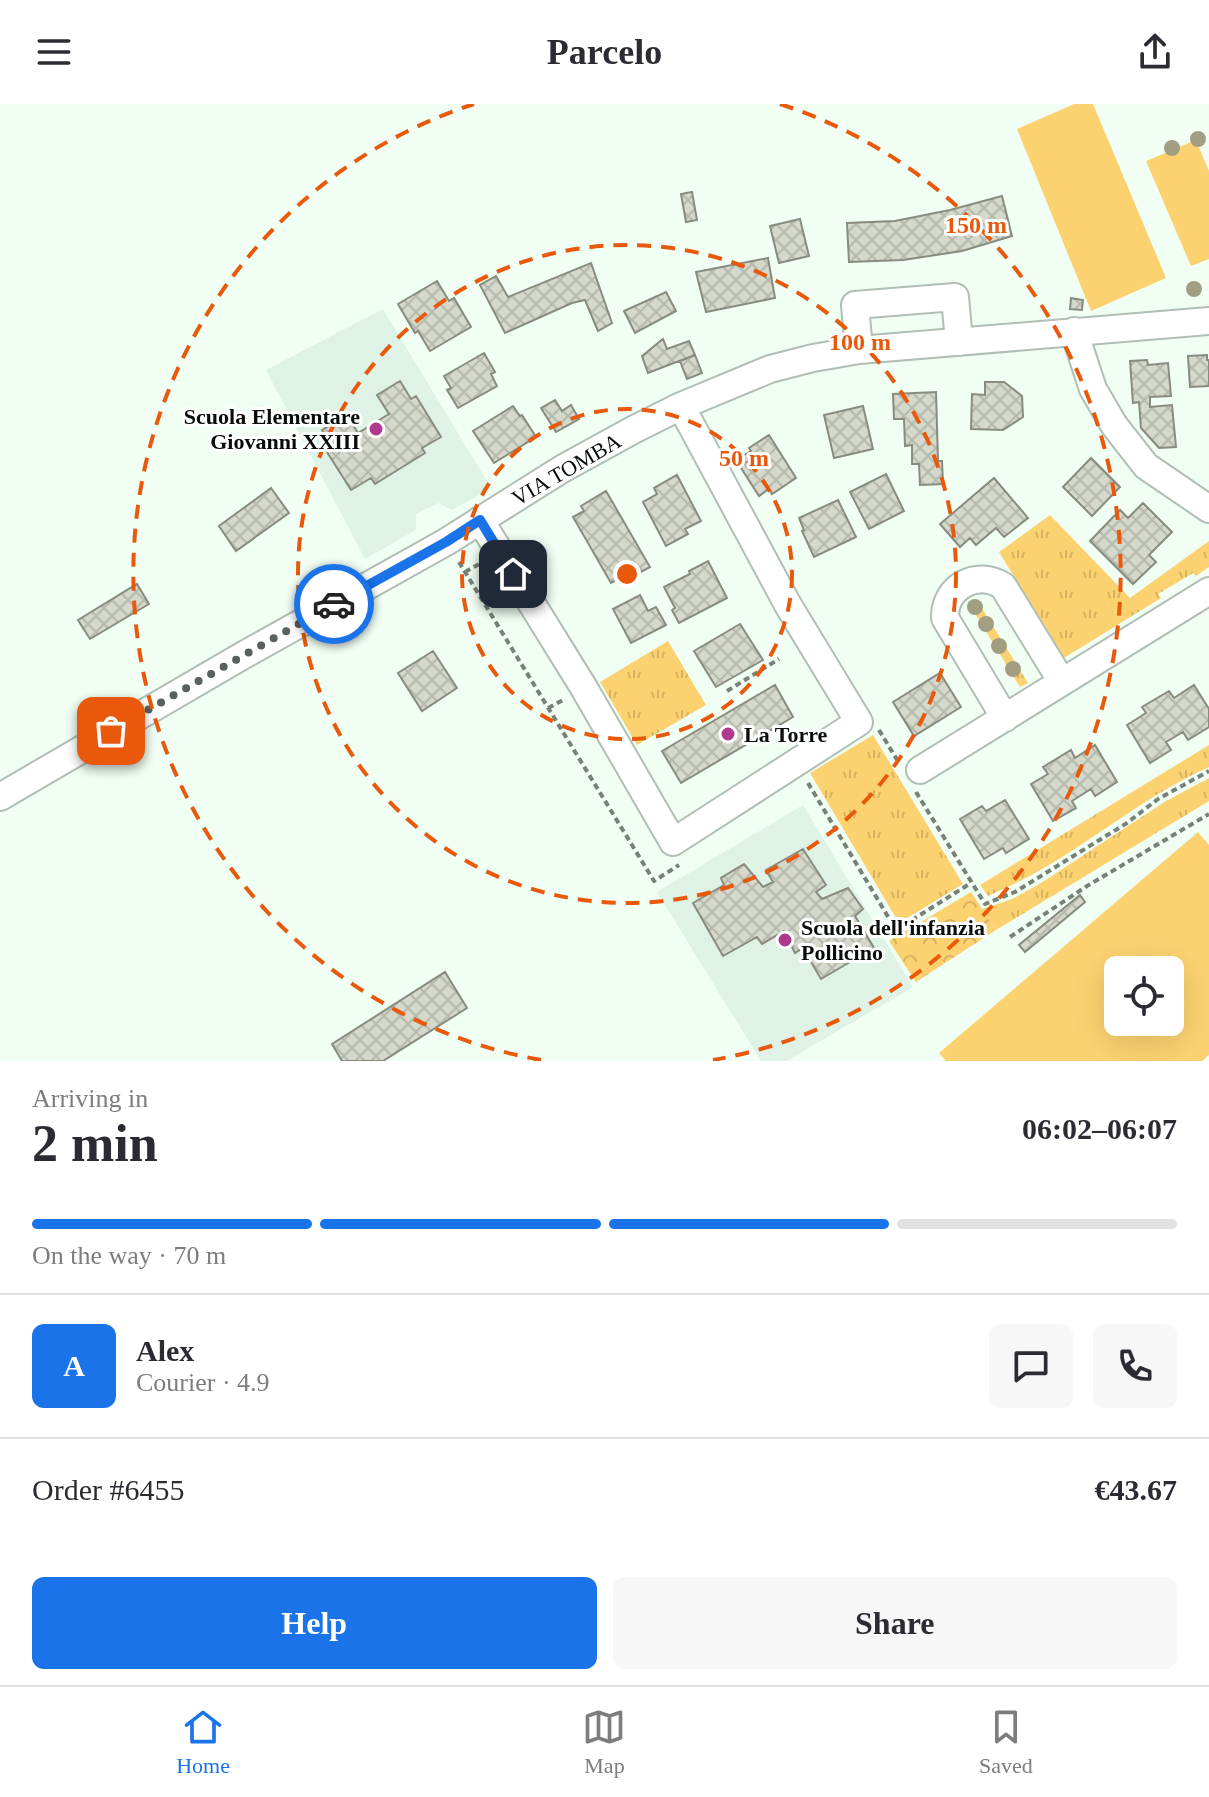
<!DOCTYPE html>
<meta charset="utf-8">
<style>
:root{--surface:#fff;--page:#f7f7f7;--text:#2b2b33;--muted:#7c7c81;--line:#e1e1e2;--accent:#1a73e8}
body{margin:0;font-family:Georgia,serif;background:var(--page);color:var(--text);height:100vh;display:flex;flex-direction:column;font-size:30px;white-space:nowrap}
*{box-sizing:border-box;margin:0}
p{font-size:26px;color:var(--muted)}
.icon{flex:none;width:44px;height:44px;fill:none;stroke:currentColor;stroke-width:2;stroke-linecap:round;stroke-linejoin:round}
.map{position:relative;height:957px;overflow:hidden}
.panel{display:flex;flex-direction:column;background:var(--surface);flex:1}
.panel>*{flex:none}
.fabs{position:absolute;left:1104px;top:852px;display:grid;gap:16px}
.fabs a{display:grid;place-items:center;width:80px;height:80px;border-radius:12px;background:var(--surface);box-shadow:0 8px 32px #0002;font-size:40px}
.pin{position:absolute;display:grid;place-items:center;width:68px;height:68px;color:#fff;margin:-34px;border-radius:16px;box-shadow:0 4px 12px #0006}
.courier{position:absolute;display:grid;place-items:center;width:80px;height:80px;margin:-40px;border:6px solid #1a73e8;border-radius:50%;background:#fff;color:#222;box-shadow:0 2px 10px #0007}
.overview em{font-style:normal;font-weight:700}
.overview div{display:flex;flex-direction:column-reverse}
.overview{display:flex;align-items:center;justify-content:space-between;height:136px;padding:0 32px}
h1{font-size:52px;font-weight:700;line-height:60px}
.bar{display:grid;grid-template-columns:repeat(4,1fr);gap:12px 8px;align-content:center;height:96px;padding:0 32px}
.bar i{height:10px;border-radius:6px;background:var(--line)}
.bar .active{background:var(--accent)}
.bar p{grid-column:span 4}
.line{display:flex;align-items:center;gap:20px;padding:0 32px;border-top:2px solid var(--line)}
.line div{flex:1}
.round{display:grid;place-items:center;flex:none;width:84px;height:84px;border-radius:12px;background:var(--page)}
.action{display:flex;gap:16px;margin-top:auto;padding:16px 32px}
.action a{flex:1;height:92px;border-radius:12px;background:var(--accent);color:#fff;font-size:32px;font-weight:700;line-height:92px;text-align:center}
.action a+a{background:var(--page);color:var(--text)}
header{display:flex;justify-content:space-between;align-items:center;height:104px;padding:0 32px;background:var(--surface);font-size:36px;font-weight:700}
.menu{display:flex;justify-content:space-around;align-items:center;height:112px;border-top:2px solid var(--line);background:var(--surface);font-size:22px;color:var(--muted)}
.menu a{display:grid;justify-items:center;gap:4px}
.menu .active{color:var(--accent)}
.map>svg:first-child{display:block}
</style>
<header><svg class="icon" aria-label="menu" viewBox="0 0 24 24"><path d="M4 6h16M4 12h16M4 18h16"/></svg>Parcelo<svg class="icon" aria-label="share" viewBox="0 0 24 24"><path d="M12 15V3M7 8l5-5 5 5M5 13v7h14v-7"/></svg></header>
<div class="map">
<svg width="1209" height="957" viewBox="0 0 1209 957">
<defs>
<pattern id="grass-tufts" width="24" height="20" patternUnits="userSpaceOnUse" patternTransform="scale(2)"><rect width="24" height="20" fill="#fcd271"/><path d="M3 7l-1-3M5 7V3M7 7l1-3M15 17l-1-3M17 17v-4M19 17l1-3" fill="none" stroke="#d6b360"/></pattern>
<pattern id="park-crowns" width="20" height="18" patternUnits="userSpaceOnUse" patternTransform="scale(2)"><rect width="20" height="18" fill="#fcd271"/><path d="M2 6a3 3 0 1 1 6 0M12 15a3 3 0 1 1 6 0" fill="none" stroke="#d6b360"/></pattern>
<pattern id="building-cross-hatch" width="8" height="8" patternUnits="userSpaceOnUse" patternTransform="scale(2)"><rect width="8" height="8" fill="#d5d9cc"/><path d="M0 0l8 8M0 8l8-8" fill="none" stroke="#b5b9ae"/></pattern>
</defs>
<rect width="100%" height="100%" fill="#f0fef4"/>
<!-- built -->
<path fill="#def2e5" d="M383 205 491 384 452 406 439 399 416 410V426L365 455 266 266Z
M803 701 913 883 786 957H761L657 788Z"/>
<!-- grass -->
<path fill="url(#grass-tufts)" d="M1050 411 1130 494 1209 437V463L1196 472 1193 469 1158 490 1161 494 1064 554 999 448Z
M977 496 1028 579 1020 583 969 500Z
M668 537 706 601 637 641 600 578Z
M873 631 963 780 899 819 810 669Z
M1209 641V663C1151 689 1103 729 1049 761 1029 773 1009 783 988 792L980 781Z
M1209 674V697L996 826 982 805 1012 795 1041 779 1166 697Z"/>
<!-- park -->
<path fill="url(#park-crowns)" d="M971 788 996 826 916 878 889 837Z"/>
<!-- pitch -->
<path fill="#fcd271" fill-rule="evenodd" d="M1074 0H1093L1166 174 1091 207 1017 25Z
M1196 36 1209 67V155L1191 162 1146 57Z
M1198 728 1209 741V951L1202 957H946L939 949ZM1118 866H1170V918H1118Z"/>
<!-- building -->
<path fill="url(#building-cross-hatch)" stroke="#888c7f" stroke-width="2" d="M692 88 697 116 686 118 681 90Z
M1002 92 1012 132 962 147 903 156 849 158 847 119 895 117 950 106Z
M800 115 809 152 779 159 770 122Z
M768 154 775 194 706 208 696 168Z
M591 159 612 219 598 227 585 196 572 199 505 229 480 181 496 172 508 193Z
M437 177 449 197 454 194 471 223 430 247 418 227 415 229 398 200Z
M666 188 676 207 635 229 624 207Z
M1071 194 1083 196 1082 206 1070 205Z
M663 235 667 245 689 237 695 251 648 269 642 252Z
M484 249 495 268 491 270 497 282 458 304 447 286 451 284 444 272Z
M695 251 702 269 687 275 680 257Z
M1207 251V256H1209V282L1190 283 1188 252Z
M1147 256 1148 261 1168 259 1171 292 1150 293V303L1172 301 1176 343 1159 344 1141 324 1139 298 1133 299 1130 257Z
M400 277 411 295 416 292 441 333 422 344 425 349 375 380 371 374 351 386 327 348 333 344 322 326 347 311 358 329 389 310 377 291Z
M985 278H1004L1022 292 1023 313 1003 326 971 325 972 290 985 291Z
M936 288 938 357H942L943 380 920 381 919 360H912V341L905 342 904 315H894L893 290Z
M555 296 562 307 571 301 579 315 556 328 541 304Z
M513 302 520 312 522 311 536 333 494 359 473 327Z
M863 302 873 345 834 354 824 311Z
M769 331 796 374 772 390 769 385 759 392 736 356 751 347 749 344Z
M1091 354 1120 383 1092 412 1063 383Z
M886 370 904 407 869 425 850 388Z
M677 371 701 417 685 425 688 430 666 442 643 398 657 390 654 384Z
M994 374 1028 414 1004 433 996 424 976 441 970 434 960 443 940 420Z
M271 384 289 409 236 447 219 422Z
M606 387 650 463 626 476 624 472 611 479 573 413 584 407 581 402Z
M838 396 856 433 814 453 802 427 804 426 799 414Z
M1143 399 1172 428 1149 451 1156 458 1133 480 1090 437 1120 406 1128 414Z
M708 457 727 494 679 519 672 506 675 504 664 483 690 470 689 467Z
M137 480 149 500 90 535 78 516Z
M640 491 648 507 656 503 666 521 631 539 613 505Z
M740 520 763 556 716 583 694 547Z
M433 547 457 584 422 607 398 569Z
M940 569 961 603 914 632 893 598Z
M775 581 793 613 681 679 662 647Z
M1194 581 1209 605V623L1188 636 1183 628 1166 638 1171 646 1150 659 1127 621 1146 609 1142 603 1169 587 1174 594Z
M1095 641 1117 678 1095 692 1091 685 1072 697 1076 704 1053 717 1031 680 1048 670 1043 663 1071 646 1075 654Z
M1005 696 1029 735 1006 749 1003 744 984 755 960 715 982 702 986 707Z
M803 745 826 781 816 788 822 795 848 784 863 805 855 812 874 844 821 875 803 844 795 849 784 827 762 840 757 833 723 852 693 799 724 781 721 774 744 760 763 783 773 778 766 766Z
M1080 791 1085 798 1025 848 1019 841Z
M445 868 467 904 383 957H342L332 940Z"/>
<g fill="none" stroke-linecap="round" stroke-linejoin="round">
<!-- minor casing -->
<g stroke="#b1beb5" stroke-width="30">
<path id="minor" d="M1074 227 1093 285 1114 321 1146 362 1209 405
M859 246 855 201 955 193 959 238
M480 416 584 584 673 738 859 618 788 501 681 302
M1005 614 945 514C944 483 977 465 1003 482L1062 578
M920 666 1209 487
M0 693 242 552 446 438 562 365 633 326 681 302 770 265 813 254 859 246 1209 217"/>
</g>
<!-- path -->
<path stroke="#77817a" stroke-width="4" stroke-dasharray="6 4" stroke-linecap="butt" d="M459 458 654 777 679 761
M465 468 481 459
M727 587 779 555
M548 604 563 596
M879 626 899 659
M808 679 896 826 971 779
M916 688 985 800 1015 788 1127 719 1158 695 1209 667
M1010 833 1087 782 1209 710"/>
<!-- minor -->
<use href="#minor" stroke="#fff" stroke-width="26"/>
</g>
<!-- trees -->
<g fill="#a19e82">
<circle cx="1198" cy="35" r="8"/>
<circle cx="1172" cy="44" r="8"/>
<circle cx="1194" cy="185" r="8"/>
<circle cx="975" cy="503" r="8"/>
<circle cx="986" cy="520" r="8"/>
<circle cx="999" cy="542" r="8"/>
<circle cx="1013" cy="565" r="8"/>
</g>
<g fill="none" stroke-linecap="round" stroke-linejoin="round">
<!-- done -->
<path stroke="#59615c" stroke-width="8" stroke-dasharray="0 14.4" d="M111 627 334 500"/>
<!-- route -->
<path stroke="#1a73e8" stroke-width="10" d="M334 500 446 438 480 416 513 470"/>
</g>
<!-- distance rings -->
<g fill="none" stroke="#e8590c" stroke-width="4" stroke-dasharray="14 10">
<circle cx="627" cy="470" r="165"/>
<circle cx="627" cy="470" r="329"/>
<path d="M541 956A494 494 0 0 1 474 0M780 0A494 494 0 0 1 713 956"/>
</g>
<!-- markers -->
<g fill="#b0388d" stroke="#fff" stroke-width="3">
<circle cx="376" cy="325" r="8"/>
<circle cx="728" cy="630" r="8"/>
<circle cx="785" cy="836" r="8"/>
</g>
<g text-anchor="middle" stroke-width="6" stroke-linejoin="round" paint-order="stroke">
<!-- poi labels -->
<g font-size="22" font-weight="bold" fill="#080d0a" stroke="#fff" text-anchor="start">
<text x="360" y="320" text-anchor="end">Scuola Elementare<tspan x="360" dy="25">Giovanni XXIII</tspan></text>
<text x="744" y="638">La Torre</text>
<text x="801" y="831">Scuola dell'infanzia<tspan x="801" dy="25">Pollicino</tspan></text>
</g>
<!-- street labels -->
<g font-size="22" fill="#080d0a" stroke="#fff">
<text transform="translate(566 365) rotate(-30)" y="8">VIA TOMBA</text>
</g>
</g>
<circle cx="627" cy="470" r="12" fill="#e8590c" stroke="#fff" stroke-width="4"/>
<g font-size="24" text-anchor="middle" font-weight="bold" fill="#e8590c" stroke="#fff" stroke-width="6" stroke-linejoin="round" paint-order="stroke">
<text x="976" y="129">150 m</text>
<text x="860" y="246">100 m</text>
<text x="744" y="362">50 m</text>
</g>
</svg>
<div class="fabs">
<a><svg class="icon" aria-label="locate" viewBox="0 0 24 24"><circle cx="12" cy="12" r="6"/><path d="M12 2v4M12 18v4M2 12h4M18 12h4"/></svg></a>
</div>
<div class="pin" style="left:111px;top:627px;background:#ea580c"><svg class="icon" aria-label="bag" viewBox="0 0 24 24"><path d="M5 8h14l-1 12H6zM9 8a3 3 0 0 1 6 0"/></svg></div>
<div class="pin" style="left:513px;top:470px;background:#1f2937"><svg class="icon" aria-label="home" viewBox="0 0 24 24"><path d="M3 11l9-7 9 7M6 9v11h12V9"/></svg></div>
<div class="courier" style="left:334px;top:500px"><svg class="icon" aria-label="car" viewBox="0 0 24 24"><path d="M5 17H2v-5l4-1 3-4h7l3 4 3 1v5h-3M9 17h6M6 11h13"/><circle cx="7" cy="17" r="2"/><circle cx="17" cy="17" r="2"/></svg></div>
</div>
<section class="panel">
<div class="overview"><div><h1>2 min</h1><p>Arriving in</p></div><em>06:02–06:07</em></div>
<div class="bar"><i class="active"></i><i class="active"></i><i class="active"></i><i></i><p>On the way · 70 m</p></div>
<div class="line" style="height:144px"><b class="round" style="background:var(--accent);color:#fff">A</b><div><b>Alex</b><p>Courier · 4.9</p></div><a class="round"><svg class="icon" aria-label="chat" viewBox="0 0 24 24"><path d="M4 5h16v11H9l-5 4z"/></svg></a><a class="round"><svg class="icon" aria-label="phone" viewBox="0 0 24 24"><path d="M5 4h4l2 5-3 2q2 4 5 5l2-3 5 2v4C11 20 4 13 5 4z"/></svg></a></div>
<div class="line" style="height:104px"><div>Order #6455</div><b>€43.67</b></div>
<div class="action"><a>Help</a><a>Share</a></div>
</section>
<nav class="menu">
<a class="active"><svg class="icon" aria-label="home" viewBox="0 0 24 24"><path d="M3 11l9-7 9 7M6 9v11h12V9"/></svg>Home</a>
<a><svg class="icon" aria-label="map" viewBox="0 0 24 24"><path d="M3 6l6-2 6 2 6-2v14l-6 2-6-2-6 2zM9 4v14M15 6v14"/></svg>Map</a>
<a><svg class="icon" aria-label="saved" viewBox="0 0 24 24"><path d="M7 4h10v16l-5-4-5 4z"/></svg>Saved</a>
</nav>
